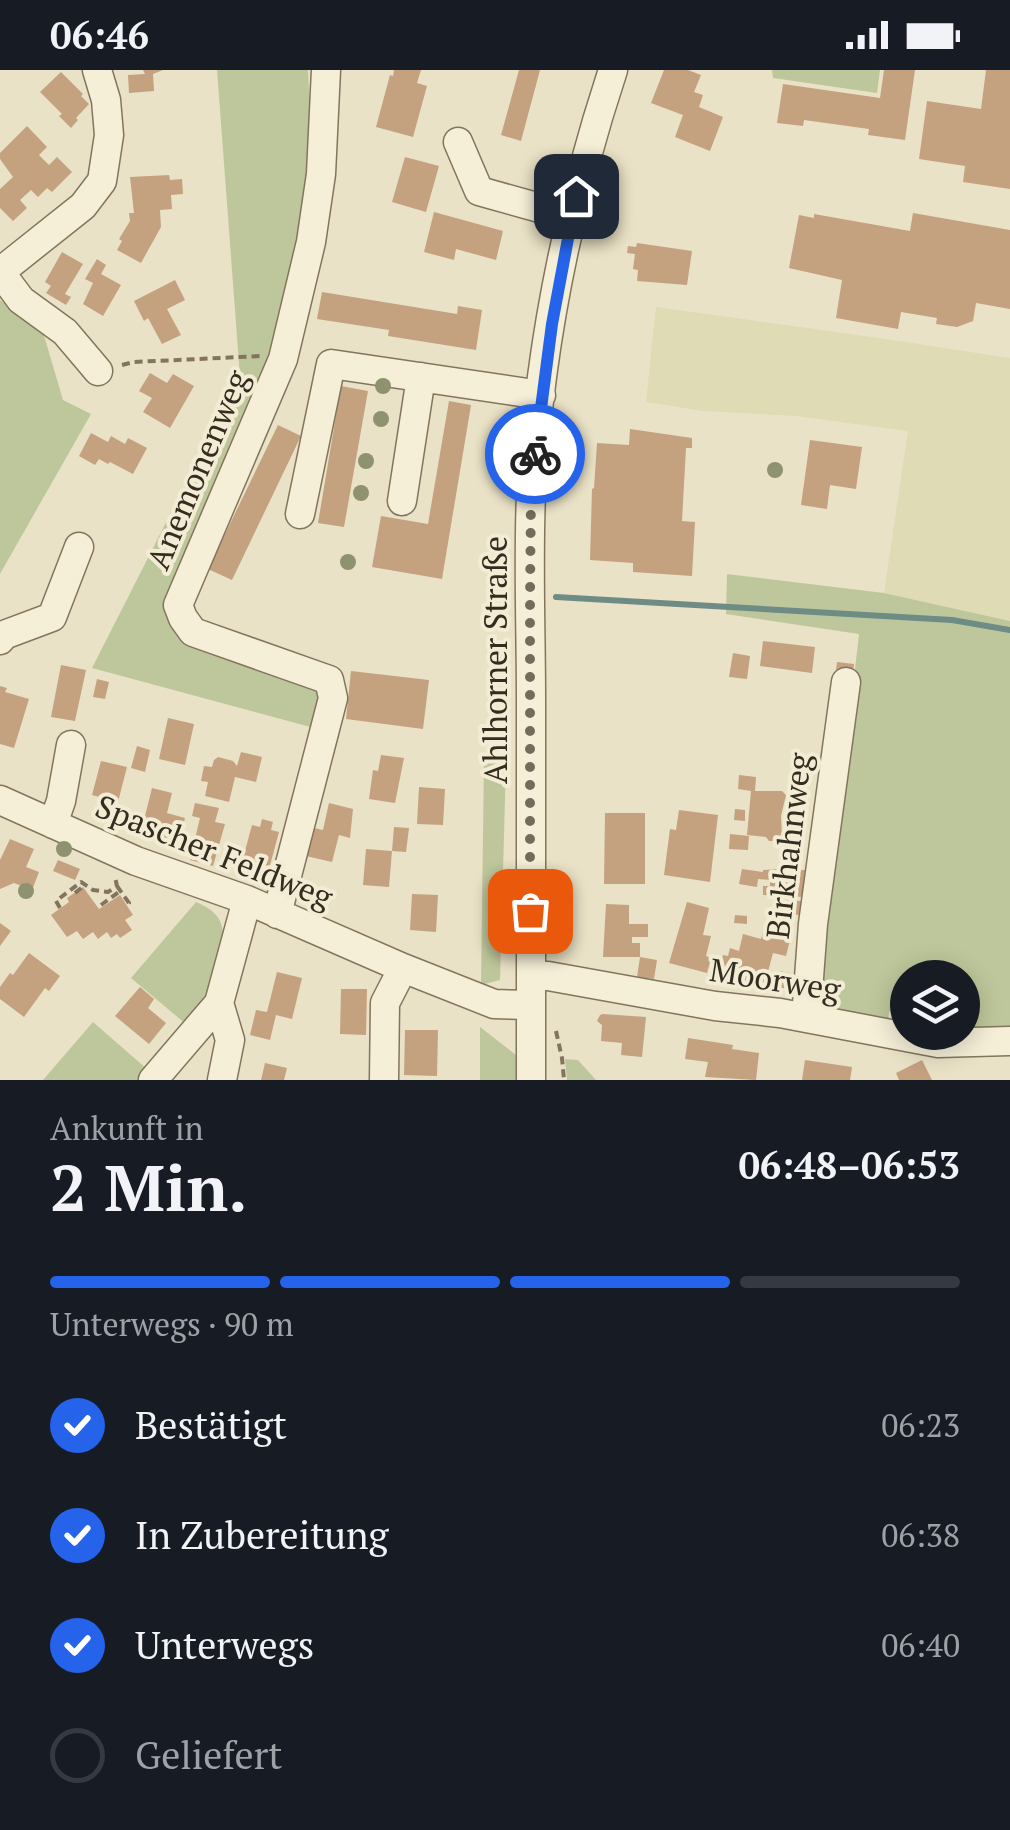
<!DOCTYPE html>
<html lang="de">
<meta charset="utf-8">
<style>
:root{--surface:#171b24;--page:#20242c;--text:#f1f3f6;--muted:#9ea1a6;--line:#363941;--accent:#2563eb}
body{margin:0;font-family:"PT Serif",serif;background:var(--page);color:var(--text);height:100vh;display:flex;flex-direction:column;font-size:38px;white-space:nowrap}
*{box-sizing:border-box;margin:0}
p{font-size:32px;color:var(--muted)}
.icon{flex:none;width:55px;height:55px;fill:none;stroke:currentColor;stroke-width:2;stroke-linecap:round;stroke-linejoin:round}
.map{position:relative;height:1010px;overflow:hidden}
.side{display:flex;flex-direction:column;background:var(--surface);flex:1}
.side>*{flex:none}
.tools{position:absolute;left:890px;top:890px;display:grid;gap:20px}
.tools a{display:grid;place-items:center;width:90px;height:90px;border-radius:50%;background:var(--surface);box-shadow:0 5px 25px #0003;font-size:50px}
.pin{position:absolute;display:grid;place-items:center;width:85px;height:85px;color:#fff;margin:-42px;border-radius:20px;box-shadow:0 5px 15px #0006}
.courier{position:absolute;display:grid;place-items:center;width:100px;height:100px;margin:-50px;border:8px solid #2563eb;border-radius:50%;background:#fff;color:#222;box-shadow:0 2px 12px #0007}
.summary em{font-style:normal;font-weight:800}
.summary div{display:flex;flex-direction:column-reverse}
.summary{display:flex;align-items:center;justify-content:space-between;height:170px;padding:0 50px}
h1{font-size:65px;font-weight:800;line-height:75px}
.bar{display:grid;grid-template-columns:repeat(4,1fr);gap:15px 10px;align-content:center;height:120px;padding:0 50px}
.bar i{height:12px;border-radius:8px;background:var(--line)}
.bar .on{background:var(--accent)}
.bar p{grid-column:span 4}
ol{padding:0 50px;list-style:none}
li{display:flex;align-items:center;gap:30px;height:110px}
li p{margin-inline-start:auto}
li .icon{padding:10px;border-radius:50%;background:var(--accent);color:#fff;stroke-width:4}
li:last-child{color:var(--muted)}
li i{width:55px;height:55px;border:5px solid var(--line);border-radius:50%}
.status{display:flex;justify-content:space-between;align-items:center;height:70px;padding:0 50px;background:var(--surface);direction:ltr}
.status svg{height:28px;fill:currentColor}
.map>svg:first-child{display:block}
</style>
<div class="status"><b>06:46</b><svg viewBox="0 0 49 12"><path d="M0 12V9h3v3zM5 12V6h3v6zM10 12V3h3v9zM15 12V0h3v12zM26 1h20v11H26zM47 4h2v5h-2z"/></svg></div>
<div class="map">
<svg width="1010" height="1010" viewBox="0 0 1010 1010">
<rect width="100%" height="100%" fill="#eae2c6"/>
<!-- farmland -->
<path fill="#dfdbb4" d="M656 237 886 269 1010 288V551L884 523 908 361 796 346 703 341 646 332Z"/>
<!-- green -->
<path fill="#bec79b" d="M217 0H308L313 105 273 299 172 541 325 612 314 658 92 598 240 307Z
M772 0H880L877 23 773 8Z
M0 230 43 262 63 330 91 344 0 504Z
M727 504 884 523 1010 551V962H963L962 908H908L907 943 889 941 888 955 822 941 817 931 859 564 726 544Z
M484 688 506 692 500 910 481 915Z
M196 832C211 839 220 844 223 861 219 896 208 927 187 955L131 908Z
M93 952 148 1000 139 1010H43Z
M480 957 516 985V1010H480Z
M565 989 578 990 596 1010H567Z"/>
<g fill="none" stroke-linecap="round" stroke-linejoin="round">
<!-- stream -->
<path stroke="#6f8b86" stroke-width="6" d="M556 527 952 550 1010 560"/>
</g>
<!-- building -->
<path fill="#c4a17f" d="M143 0H163L153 4 154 21 129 23 128 5 145 4Z
M394 0H421L417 13 427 16 413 67 376 57 390 5 393 6Z
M519 0H540L521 71 501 65Z
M664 0H688L701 5 694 22 703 25 699 37 723 47 710 81 675 67 683 45 651 33Z
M884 0H915L905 70 868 65 869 59 804 50 803 56 777 53 783 14 880 28Z
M986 0H1010V119L963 112 965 96 919 89 927 31 981 39Z
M61 2 83 24 81 26 89 34 76 48 78 50 71 58 59 46 62 44 40 22Z
M27 56 47 77 39 85 49 95 57 87 72 102 52 122 47 118 38 127 31 120 20 130 27 138 13 151 0 138V119L13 107 0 89V83Z
M405 87 439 96 426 142 392 132Z
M169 105 170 110 182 109 183 124 171 125 172 139 160 140 161 157 141 193 117 180 122 171 119 169 130 151 129 143H134L130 107Z
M434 142 503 161 496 190 456 179 454 190 424 182Z
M913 143 1010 160V239L976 233 973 251 957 257 936 254 937 248 901 242 898 259 836 248 842 210 789 198 799 145 814 148V144L910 161Z
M637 173 692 181 687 215 637 211 638 200 633 199 635 184 627 183 628 176 636 177Z
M62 182 83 194 65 224 71 227 66 235 46 223 51 216 45 212Z
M97 189 106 195 101 204 121 215 103 246 83 234 93 213 85 209Z
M175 210 185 230 167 239 181 265 162 274 148 248 144 251 134 231Z
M322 222 457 244 458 236 482 240 476 280 388 266 389 260 317 249Z
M150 303 167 313 173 304 194 316 170 358 143 342 152 328 139 321Z
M341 316 368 321 344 457 318 453Z
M449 331 471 335 442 509 372 497 381 446 428 454Z
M278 355 301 366 232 510 208 499Z
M630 359 692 368V378H686L682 451 695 452 692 506 633 502V493L590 490 592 419 594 418 597 373 629 375Z
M91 363 108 372 111 366 125 374 128 368 147 378 133 404 110 392 108 394 99 389 95 395 79 386Z
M810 370 862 377 856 419 830 415 827 439 801 435Z
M763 571 815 577 812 603 760 596Z
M733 583 750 586 747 609 729 607Z
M837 592 854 594 852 611 835 609Z
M61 595 86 600 75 651 51 647Z
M351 601 429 610 423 659 346 649Z
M97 609 109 612 105 629 93 627Z
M0 616 7 618 5 622 29 629 14 678 0 674Z
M168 648 194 654 185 695 159 689Z
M137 676 150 680 145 702 131 698Z
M241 682 262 687 256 712 235 707 229 732 205 726 208 712 201 711 204 696 212 697 214 690 218 687 233 691 237 696Z
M381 685 404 688 395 733 369 729 373 700 378 701Z
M101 691 127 697 118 732 92 725Z
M739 705 756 707 755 721H782L786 725 781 746 782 767 778 771H769L766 767 747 765 751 721 738 719Z
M419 717 445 719 443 755 417 754Z
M152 718 172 723 167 743 185 748 179 771 156 765 157 762 142 758Z
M195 733 219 738 215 752 225 754 213 796 190 790 200 748 192 746Z
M329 733 353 739 350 768 339 765 332 792 306 786 314 758 323 760Z
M735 739 745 740V751L734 750Z
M679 740 718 745 710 812 664 805 670 759 676 760Z
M605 743H645V814H604Z
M262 749 273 752 271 760 279 762 269 799 242 792 252 755 260 757Z
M394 757 409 758 406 782 392 781Z
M730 764 749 766 748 780 729 779Z
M10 769 34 779 26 797 39 802 32 820 14 813 0 819V790Z
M366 779 392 781 389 817 363 815Z
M58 790 80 799 75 810 53 801Z
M782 793H791V800H805L804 827 763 825V816H770V810L758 809 757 817 739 814 742 799 763 802V800L781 799Z
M83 817 99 839 120 825 133 845 125 850 132 860 120 868 117 864 111 868 107 862 98 869 93 862 83 869 77 861 67 867 51 845 69 832 67 828Z
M412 824 438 825 436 862 410 860Z
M786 830 801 831 800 845 785 844Z
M687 832 709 838 703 865 711 866 706 886 711 888 707 903 669 893Z
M606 834 629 835V854H648V867H632V873H640V887H603Z
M735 845 747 846V854L734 853Z
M0 853 11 861 0 876Z
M765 855 792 862 786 886 773 883 765 913 747 909 743 919 729 916 731 907 718 904 723 885 728 886 730 878 739 881 743 864 761 869Z
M29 883 60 906 49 921 45 918 24 947 0 929V917L10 903 13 905Z
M640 887 657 890 654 909 637 907Z
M780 901 793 904 790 919 777 917Z
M277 902 302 908 292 949 276 945 270 970 250 965 256 940 267 942Z
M140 917 154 929 148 938 166 953 149 974 115 946Z
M341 919H367L366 965 340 964Z
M603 944 646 947 642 987 621 985 622 973 601 971 602 955 597 951 600 945Z
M405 960H438L437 1006 404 1005Z
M688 968 733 975 732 979 759 983 756 1010 705 1007 708 992 685 989Z
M805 990 852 997 850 1010H802Z
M922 990 932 1010H899L896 1003Z
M265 993 287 998 284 1010H261Z"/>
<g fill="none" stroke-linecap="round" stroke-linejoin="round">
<!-- minor casing -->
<g stroke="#83755d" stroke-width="31">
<path id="minor" d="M458 72 479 121 572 147
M0 202 83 136 102 111 109 65 106 30 97 0
M0 202 21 230 65 262 98 301
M402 431 421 307
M300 444 331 294 541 325
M0 570 4 565 52 547 79 477
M0 730 136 791 247 830 403 898 494 934 530 935
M53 754 61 731 71 675
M277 844 333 628 329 610 193 562 183 548 178 535 283 289 311 172 321 104 326 0
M531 905 548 906 715 936 780 943 938 973 1010 971
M806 948 813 854 846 612
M153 1010 219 933
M222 1010 230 970 219 933 247 830
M384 1010 385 933 403 898
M531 1010C532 883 531 756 531 630 531 561 528 493 531 424 539 281 568 136 613 0"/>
</g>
<!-- path -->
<path stroke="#83755d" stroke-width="4" stroke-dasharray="8 5" stroke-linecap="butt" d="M122 295 134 292 262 286
M117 816 129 833 127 835
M75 823 85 815
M101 835 120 821
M60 838 56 831 81 812 93 820 108 822 117 816 115 807
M556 961 562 988 564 1010"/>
<!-- minor -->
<use href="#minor" stroke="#f5efd8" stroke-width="28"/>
</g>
<!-- trees -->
<g fill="#8e926f">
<circle cx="383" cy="316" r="8"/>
<circle cx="381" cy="349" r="8"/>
<circle cx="366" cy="391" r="8"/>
<circle cx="775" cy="400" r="8"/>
<circle cx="361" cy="423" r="8"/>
<circle cx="348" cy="492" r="8"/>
<circle cx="64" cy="779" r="8"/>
<circle cx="26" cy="821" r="8"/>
</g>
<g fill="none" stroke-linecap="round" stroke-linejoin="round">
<!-- done -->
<path stroke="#746c5a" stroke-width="10" stroke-dasharray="0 18" d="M530 841V528L531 424 535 384"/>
<!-- route -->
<path stroke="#2563eb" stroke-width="12" d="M535 384 552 254 576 126"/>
</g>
<g text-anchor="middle" stroke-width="8" stroke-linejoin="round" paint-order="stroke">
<!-- street labels -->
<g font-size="32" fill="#352c20" stroke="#f2ecd5">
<text transform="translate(198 400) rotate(-67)" y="11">Anemonenweg</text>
<text transform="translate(496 590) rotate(-90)" y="11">Ahlhorner Straße</text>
<text transform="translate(789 776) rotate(-83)" y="11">Birkhahnweg</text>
<text transform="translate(214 782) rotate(22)" y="11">Spascher Feldweg</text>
<text transform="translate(775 910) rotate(9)" y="11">Moorweg</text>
</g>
</g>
</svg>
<div class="tools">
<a><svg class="icon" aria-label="layers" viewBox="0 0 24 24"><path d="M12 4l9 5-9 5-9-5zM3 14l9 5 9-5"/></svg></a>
</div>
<div class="pin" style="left:530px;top:841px;background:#ea580c"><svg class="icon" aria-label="bag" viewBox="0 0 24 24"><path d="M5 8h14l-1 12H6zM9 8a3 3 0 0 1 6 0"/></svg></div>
<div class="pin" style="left:576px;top:126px;background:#1f2937"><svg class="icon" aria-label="home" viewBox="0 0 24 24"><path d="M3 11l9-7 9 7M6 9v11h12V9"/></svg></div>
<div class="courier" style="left:535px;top:384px"><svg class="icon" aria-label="bike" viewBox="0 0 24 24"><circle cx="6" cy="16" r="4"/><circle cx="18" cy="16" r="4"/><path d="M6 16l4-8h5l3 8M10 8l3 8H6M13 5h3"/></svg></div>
</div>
<section class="side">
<div class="summary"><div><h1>2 Min.</h1><p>Ankunft in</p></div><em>06:48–06:53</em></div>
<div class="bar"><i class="on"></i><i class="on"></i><i class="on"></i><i></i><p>Unterwegs · 90 m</p></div>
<ol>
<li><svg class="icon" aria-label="check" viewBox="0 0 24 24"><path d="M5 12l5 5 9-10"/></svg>Bestätigt<p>06:23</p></li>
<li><svg class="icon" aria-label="check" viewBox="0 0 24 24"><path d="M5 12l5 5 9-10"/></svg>In Zubereitung<p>06:38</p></li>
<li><svg class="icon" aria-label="check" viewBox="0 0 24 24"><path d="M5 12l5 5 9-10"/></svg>Unterwegs<p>06:40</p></li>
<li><i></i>Geliefert</li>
</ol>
</section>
